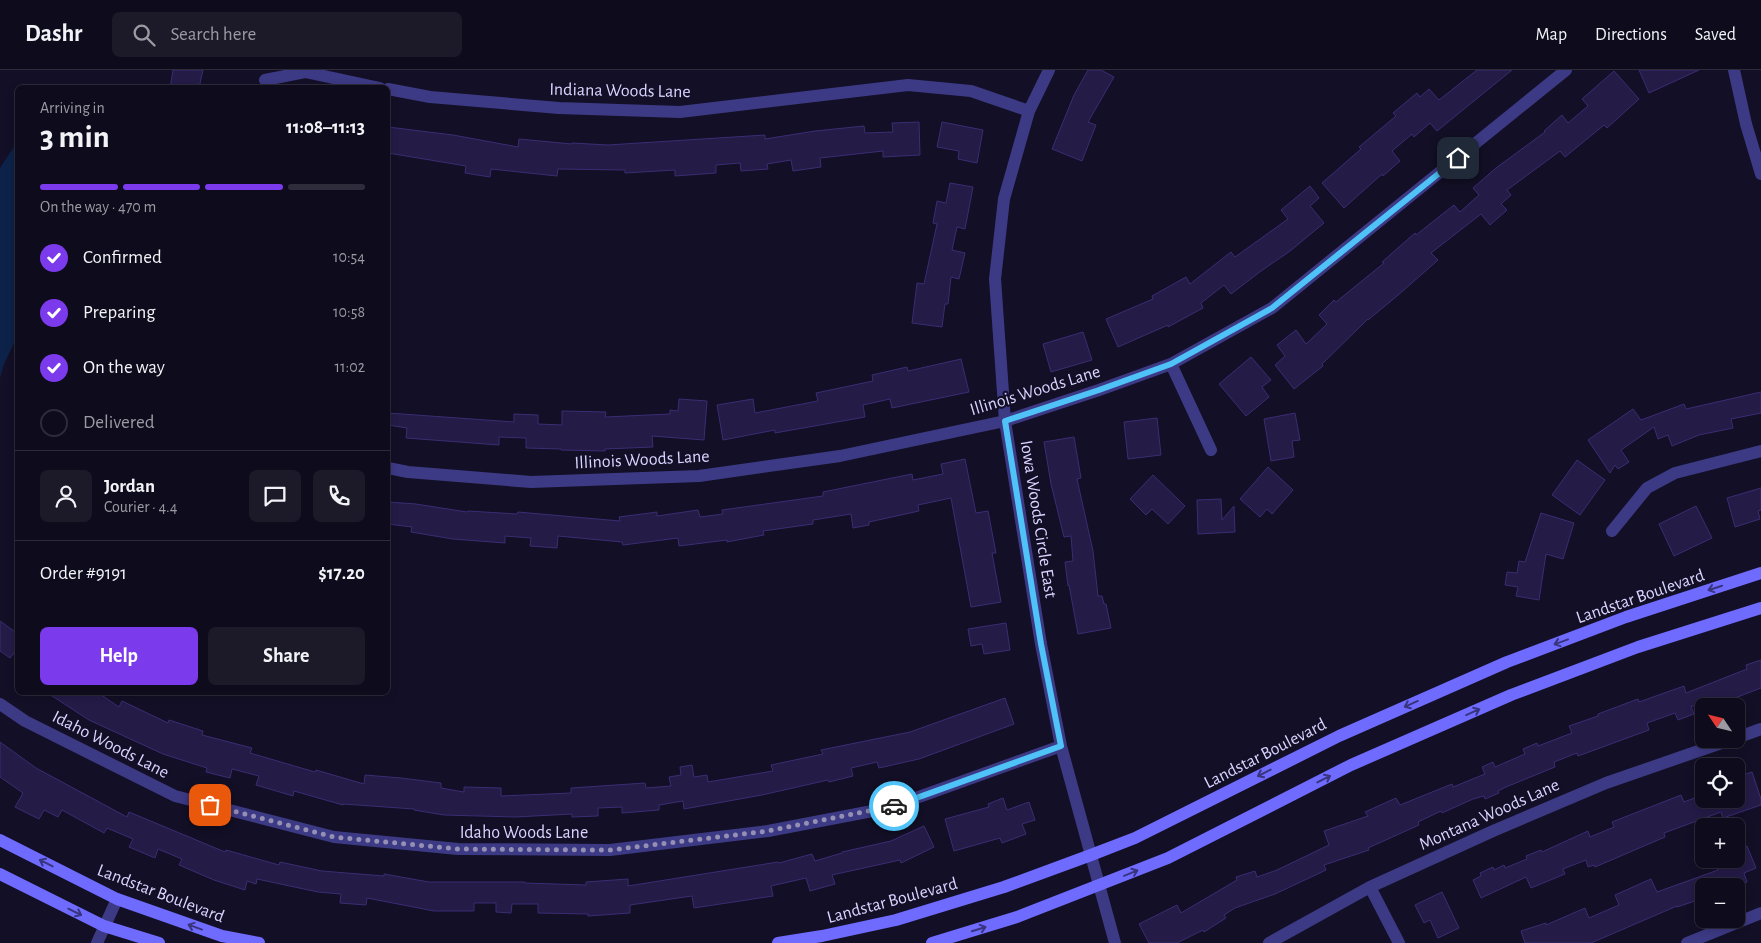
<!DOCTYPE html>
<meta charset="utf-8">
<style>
:root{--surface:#0e0b1c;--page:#1c1929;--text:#f1f3f6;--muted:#9b9ba3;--line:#2e2b3b;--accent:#7c3aed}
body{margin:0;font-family:"Alegreya Sans",sans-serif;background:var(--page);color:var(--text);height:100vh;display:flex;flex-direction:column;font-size:19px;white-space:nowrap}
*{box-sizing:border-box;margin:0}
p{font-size:16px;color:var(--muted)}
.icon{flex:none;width:28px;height:28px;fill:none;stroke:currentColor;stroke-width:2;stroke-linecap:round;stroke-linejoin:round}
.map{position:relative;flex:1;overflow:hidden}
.panel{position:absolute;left:15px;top:15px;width:375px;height:610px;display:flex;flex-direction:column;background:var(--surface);border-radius:8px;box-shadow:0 2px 8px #0003,0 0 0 1px var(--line)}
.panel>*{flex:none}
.needle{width:32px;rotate:305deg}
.controls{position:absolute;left:1695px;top:628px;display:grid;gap:10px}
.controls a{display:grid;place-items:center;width:50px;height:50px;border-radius:8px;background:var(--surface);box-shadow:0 2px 8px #0003,0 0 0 1px var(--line);font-size:25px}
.pin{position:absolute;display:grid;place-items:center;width:42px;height:42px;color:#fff;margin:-21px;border-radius:10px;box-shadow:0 2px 8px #0006}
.courier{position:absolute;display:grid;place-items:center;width:50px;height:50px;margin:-25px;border:4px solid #4fc3f7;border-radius:50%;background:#fff;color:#222;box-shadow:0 1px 6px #0007}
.headline em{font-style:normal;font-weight:600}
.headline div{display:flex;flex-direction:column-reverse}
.headline{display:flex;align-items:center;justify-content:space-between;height:85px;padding:0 25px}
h1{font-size:32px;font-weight:600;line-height:38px}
.bar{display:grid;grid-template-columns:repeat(4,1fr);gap:8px 5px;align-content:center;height:60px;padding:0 25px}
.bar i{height:6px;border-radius:4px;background:var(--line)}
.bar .active{background:var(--accent)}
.bar p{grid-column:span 4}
.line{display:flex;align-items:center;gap:12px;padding:0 25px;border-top:1px solid var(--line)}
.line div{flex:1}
.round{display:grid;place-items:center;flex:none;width:52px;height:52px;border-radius:8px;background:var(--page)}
ol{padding:0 25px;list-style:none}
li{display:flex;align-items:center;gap:15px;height:55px}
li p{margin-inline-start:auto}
li .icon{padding:5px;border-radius:50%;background:var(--accent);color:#fff;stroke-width:4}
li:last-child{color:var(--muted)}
li i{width:28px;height:28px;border:2px solid var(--line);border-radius:50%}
.action{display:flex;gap:10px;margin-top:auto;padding:10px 25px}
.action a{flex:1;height:58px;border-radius:8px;background:var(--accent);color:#fff;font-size:20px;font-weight:600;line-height:58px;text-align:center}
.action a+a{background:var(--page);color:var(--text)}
header{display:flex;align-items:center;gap:30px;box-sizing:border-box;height:70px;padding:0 25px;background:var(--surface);border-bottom:1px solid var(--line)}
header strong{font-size:24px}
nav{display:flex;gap:28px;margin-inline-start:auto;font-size:18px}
.search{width:350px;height:45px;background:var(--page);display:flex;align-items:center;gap:12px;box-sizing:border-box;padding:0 18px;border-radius:8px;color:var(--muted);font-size:19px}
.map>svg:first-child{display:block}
</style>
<header>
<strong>Dashr</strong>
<div class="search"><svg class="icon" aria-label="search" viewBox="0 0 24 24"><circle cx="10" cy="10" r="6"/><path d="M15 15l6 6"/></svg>Search here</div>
<nav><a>Map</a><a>Directions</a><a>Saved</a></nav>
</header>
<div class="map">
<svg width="1761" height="873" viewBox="0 0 1761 873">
<rect width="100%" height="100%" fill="#130f26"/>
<!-- water -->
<path fill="#0c2248" d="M17 72V267L4 294 0 308V98Z"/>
<!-- building -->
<path fill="#241b47" stroke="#3b2d73" d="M173 0H203L199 18H170Z
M1088 0H1101L1114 7 1088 52 1096 55 1082 91 1052 79 1074 25Z
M1477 0H1512L1437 61 1430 53 1414 67 1412 64 1392 81 1400 91 1383 106 1382 104 1344 138 1322 113 1361 79 1359 77 1396 46 1393 43 1417 23 1420 27 1429 19 1439 30Z
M1639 0H1699L1649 23Z
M1614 1 1639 29 1607 58 1604 55 1565 87 1560 81 1507 120 1511 125 1501 134 1507 140 1490 155 1481 144 1431 183 1438 190 1397 226 1368 250V249L1322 294 1323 296 1294 319 1275 295 1285 286 1277 275 1296 260 1306 274 1327 254 1319 245 1334 230 1336 232 1384 193 1382 192 1415 163 1416 165 1454 135 1460 142 1479 125 1473 118 1496 98 1545 62 1544 61 1562 45 1568 53 1588 36 1582 29Z
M919 52 920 85 883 87V81L820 88 821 97 793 101 791 90 767 94 768 99 741 101 740 93 716 95V103L675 106V100L625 103V100L558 99 557 106 491 99 490 107 465 103 466 96 388 83V57L453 65 518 77 519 69 572 74V73L608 75 765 65V69L815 61 864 56 865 63 893 62 892 53Z
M942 52 983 60 977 93 958 89 959 81 937 77Z
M950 113 973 117 965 159 957 157 952 180 965 183 959 209 951 207 948 234H945L942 257 912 253 917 213 924 214 937 154 933 153 937 131 946 133Z
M1310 116 1319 128 1310 136 1324 153 1290 181 1261 201 1231 224 1224 215 1201 233 1203 238 1168 257V255L1118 277 1106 249 1153 229 1152 226 1186 207 1190 214 1231 182 1235 187 1288 149 1281 140Z
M1083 262 1092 290 1051 302 1043 274Z
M1251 287 1271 310 1262 317 1269 327 1246 346 1219 314Z
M961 289 969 322 892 338 890 329 863 335 865 347 775 363V360L723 370 717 335 753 329 755 343 818 331 816 323 873 311 872 305 907 297 908 301Z
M1761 322V343L1731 349 1733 358 1699 365 1672 376 1668 365 1658 369 1654 357 1621 380 1629 392 1618 399 1615 395 1610 403 1588 370 1633 339 1641 350 1684 334 1686 339Z
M679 329 707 331 704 370 652 366 653 377 605 379V381L561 380V379L526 378V368L499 367V375L406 368 407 358 388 355V343L514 352V344L538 345V354L562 355V341L606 342 605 347 670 344V340L678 341Z
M1295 343 1300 370 1292 371 1294 387 1271 391 1264 349Z
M1157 348 1161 385 1128 389 1124 352Z
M1074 367 1081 408 1077 409 1093 481 1098 526H1102L1104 534H1106L1111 558 1078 564 1069 515 1068 516 1065 492 1073 491 1071 466 1064 467 1051 414 1044 372Z
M965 389 976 443 988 441 996 483H992L1001 532 971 537 951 428 918 435 919 441 869 452V455L853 458 851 444 813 450V454L763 461 764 465 727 472V470L679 476 678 468 623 475 622 472 558 466 557 478 530 476 531 468 505 466V473L453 469 411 462 412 457 388 454V432L416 434 467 442 468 441 517 444 518 442 620 451 619 447 657 442V446L698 440 700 447 723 444 722 440 823 426V422L912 404 913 410 943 404 941 394Z
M1577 390 1605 410 1580 445 1552 425Z
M1268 397 1293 420 1272 444 1267 439 1260 447 1240 429Z
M1153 405 1185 436 1168 454 1152 439 1146 445 1130 429Z
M1761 418V440L1758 441 1760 449 1735 457 1727 428Z
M1221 429 1222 450 1234 436 1235 462 1198 464 1197 430Z
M1696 436 1712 468 1674 486 1659 454Z
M1541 443 1574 453 1563 489 1546 484 1539 530 1516 526 1518 517 1505 515 1507 502 1517 503 1519 491 1525 492Z
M0 551 18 564V578L10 588 0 581Z
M1006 553 1010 580 984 584 982 574 971 576 968 559Z
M1761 590V618L1714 636H1691L1694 644 1678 650 1675 643 1647 653 1649 660 1578 686 1577 683 1554 692 1555 697 1506 717 1498 721 1499 723 1485 729 1484 726 1473 729 1442 743 1441 741 1418 752 1419 755 1368 778 1369 780 1324 795 1326 800 1275 824 1235 838 1224 845 1226 848 1204 862 1203 860 1177 873H1149L1139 854 1177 835 1181 843 1237 810 1236 807 1255 801 1257 807 1277 800 1329 775 1324 761 1368 746 1365 742 1396 728 1400 735 1452 714 1453 717 1485 704 1482 697 1493 692 1495 697 1525 684 1523 679 1537 673 1538 676 1572 663 1569 656 1598 646V644L1638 629 1639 632 1684 616 1686 623 1747 599 1746 595Z
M46 622H97L119 637 122 631 168 653 169 650 203 661 202 665 252 678 250 683 315 702 316 700 364 714 365 705 401 708 441 713V718L464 722V717L501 718V726L571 723V718L645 713 646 718 671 716 669 707 681 705 680 697 692 695 694 707 707 705 708 712 773 701 771 695 823 684 821 680 910 662 1005 628 1014 654 919 689 879 698 877 692 851 698 853 706 829 712 828 710 762 725 684 739 683 731 659 735V740L622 743V737L598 738V746L572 747V744L515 747 444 745 414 740V739L343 734V735L294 721 293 726 256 715 259 706 232 699 230 708 206 702 207 698 163 684 89 650Z
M0 672 36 698 127 747 129 742 225 782 226 780 279 795 280 792 322 801 384 806V804L429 812H525V813L586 815V812L628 809V816L778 792 779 793 812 784 815 791 842 783V782L891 771 924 756 934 777 901 793 900 790 832 805 835 814 810 821 806 808 771 816 773 826 694 838 692 826 630 835V843L588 846V844L538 843V834H512L511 843 496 842V833H474V841H434L367 828 366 835 340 833 341 824 318 822 257 809 256 814 247 811 245 820 214 810 179 795 182 789 158 779 155 788 129 777 133 769 107 758 104 763 62 740 58 747 44 740 39 749 15 737 23 723 0 707Z
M1752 702 1761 729V735L1723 748 1721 742 1664 763 1665 767 1595 797 1594 795 1588 797 1586 790 1563 799 1565 804 1531 818 1526 807 1481 828 1473 810 1481 806 1480 803 1493 797 1494 800 1504 795 1505 798 1527 789 1526 786 1541 780 1542 782 1588 761 1590 767 1614 757 1612 752 1681 725 1684 732 1702 725 1703 729H1736V707Z
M1003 728 1007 740 1029 732 1035 750 1022 754 1026 764 1002 773 1000 768 954 781 945 749 989 737 988 734Z
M1747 776 1756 798 1744 803 1747 812 1735 816H1704V828L1677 837V836L1591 873H1525L1521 861 1546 853V855L1585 838 1589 848 1619 835 1615 825 1651 809 1657 822 1718 800 1714 789H1736V781Z
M1442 822 1459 858 1438 868 1430 850 1424 853 1415 835Z"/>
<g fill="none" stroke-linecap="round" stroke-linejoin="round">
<!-- street -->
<path stroke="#3d3a85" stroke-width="12" d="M1049 0 1029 41 1004 129 995 209 1005 351 1041 574 1061 676 1115 873
M1734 0 1746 54 1761 104
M265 10 305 2 380 18
M388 19 430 27 559 38 680 42 908 15 971 21 1029 41
M1171 294 1211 380
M388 398 408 402 531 412 699 406 840 386 1005 351 1099 320 1171 294 1272 238 1566 0
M1612 461 1647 418 1675 403 1761 381
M0 634 25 651 175 726 334 767 458 779 610 780 768 761 888 738 1061 676
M1736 668 1761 659
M1370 817 1399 873
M97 873 117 829
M1269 873 1370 817 1493 761 1606 713 1733 669
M1687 873 1761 843"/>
<!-- secondary -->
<path stroke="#6f6bff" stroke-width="12" d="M0 770 117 829 222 866 259 873
M0 804 104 856 159 873
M778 873 822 866 896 850 1004 817 1091 785 1135 768 1339 666 1507 592 1626 547 1761 503
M932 873 1017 847 1168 788 1351 695 1511 625 1638 577 1761 538"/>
</g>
<!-- one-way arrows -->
<defs><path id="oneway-shaft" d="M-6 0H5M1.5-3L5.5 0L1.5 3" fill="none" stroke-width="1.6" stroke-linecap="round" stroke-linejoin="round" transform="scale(1.25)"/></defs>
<g stroke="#38347d">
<use href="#oneway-shaft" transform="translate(1715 518) rotate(162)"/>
<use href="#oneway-shaft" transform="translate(1561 572) rotate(160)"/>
<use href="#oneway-shaft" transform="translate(1411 634) rotate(156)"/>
<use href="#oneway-shaft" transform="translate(1473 642) rotate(-24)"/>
<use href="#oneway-shaft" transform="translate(1264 703) rotate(153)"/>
<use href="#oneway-shaft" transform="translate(1324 709) rotate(-27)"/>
<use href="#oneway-shaft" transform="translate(46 793) rotate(-153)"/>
<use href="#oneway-shaft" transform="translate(1131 803) rotate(-22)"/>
<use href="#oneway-shaft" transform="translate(75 842) rotate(26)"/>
<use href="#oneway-shaft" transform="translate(195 857) rotate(-160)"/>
<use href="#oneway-shaft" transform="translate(979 859) rotate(-17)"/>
</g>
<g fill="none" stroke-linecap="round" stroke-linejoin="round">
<!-- done -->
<path stroke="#948fb3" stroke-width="5" stroke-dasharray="0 9" d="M210 735 334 767 458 779 591 780H610L768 761 894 736"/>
<!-- route -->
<path stroke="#4fc3f7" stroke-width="6" d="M894 736 1061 676 1041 574 1005 351 1099 320 1171 294 1272 238 1458 88"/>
</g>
<g text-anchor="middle" stroke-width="4.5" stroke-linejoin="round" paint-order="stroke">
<!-- street labels -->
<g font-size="18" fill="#d9d4ff" stroke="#130f26">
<text transform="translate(620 20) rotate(1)" y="6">Indiana Woods Lane</text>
<text transform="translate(1035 320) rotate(-17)" y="6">Illinois Woods Lane</text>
<text transform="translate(642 389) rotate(-3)" y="6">Illinois Woods Lane</text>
<text transform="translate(1039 449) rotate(81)" y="6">Iowa Woods Circle East</text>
<text transform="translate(1640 526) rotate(-19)" y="6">Landstar Boulevard</text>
<text transform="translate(111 674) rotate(27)" y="6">Idaho Woods Lane</text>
<text transform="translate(1265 683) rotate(-27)" y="6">Landstar Boulevard</text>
<text transform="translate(1489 744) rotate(-24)" y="6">Montana Woods Lane</text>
<text x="524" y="768">Idaho Woods Lane</text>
<text transform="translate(161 823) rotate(21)" y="6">Landstar Boulevard</text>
<text transform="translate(892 830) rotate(-15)" y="6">Landstar Boulevard</text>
</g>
</g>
</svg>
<div class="controls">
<a><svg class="needle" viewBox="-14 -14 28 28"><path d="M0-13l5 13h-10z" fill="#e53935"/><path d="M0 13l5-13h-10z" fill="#9b9ba3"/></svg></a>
<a><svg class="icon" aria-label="locate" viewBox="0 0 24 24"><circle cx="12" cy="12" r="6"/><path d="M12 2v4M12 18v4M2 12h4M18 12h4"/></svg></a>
<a>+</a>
<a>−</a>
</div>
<div class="pin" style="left:210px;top:735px;background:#ea580c"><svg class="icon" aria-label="bag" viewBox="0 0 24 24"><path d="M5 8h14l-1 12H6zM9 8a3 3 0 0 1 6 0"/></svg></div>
<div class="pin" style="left:1458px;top:88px;background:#1f2937"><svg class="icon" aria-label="home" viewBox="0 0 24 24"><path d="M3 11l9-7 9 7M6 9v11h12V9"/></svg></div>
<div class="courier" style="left:894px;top:736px"><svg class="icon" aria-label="car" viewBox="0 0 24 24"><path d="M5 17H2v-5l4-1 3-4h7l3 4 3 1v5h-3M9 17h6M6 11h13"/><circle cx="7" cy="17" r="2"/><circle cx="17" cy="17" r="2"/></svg></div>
<section class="panel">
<div class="headline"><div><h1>3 min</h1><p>Arriving in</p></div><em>11:08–11:13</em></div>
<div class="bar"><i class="active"></i><i class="active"></i><i class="active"></i><i></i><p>On the way · 470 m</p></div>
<ol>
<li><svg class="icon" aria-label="check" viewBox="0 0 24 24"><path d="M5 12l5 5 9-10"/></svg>Confirmed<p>10:54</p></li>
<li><svg class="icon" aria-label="check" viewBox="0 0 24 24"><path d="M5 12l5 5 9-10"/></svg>Preparing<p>10:58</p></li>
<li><svg class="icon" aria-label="check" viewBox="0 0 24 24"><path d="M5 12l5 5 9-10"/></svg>On the way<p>11:02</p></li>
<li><i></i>Delivered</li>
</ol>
<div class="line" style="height:90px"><a class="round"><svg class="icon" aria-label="person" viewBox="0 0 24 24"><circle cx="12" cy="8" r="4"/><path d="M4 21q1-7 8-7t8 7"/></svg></a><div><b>Jordan</b><p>Courier · 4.4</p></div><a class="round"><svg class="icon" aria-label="chat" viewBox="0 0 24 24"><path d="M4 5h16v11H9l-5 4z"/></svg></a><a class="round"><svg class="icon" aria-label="phone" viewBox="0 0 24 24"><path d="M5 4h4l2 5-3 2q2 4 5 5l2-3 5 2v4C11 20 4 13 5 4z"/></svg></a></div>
<div class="line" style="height:65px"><div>Order #9191</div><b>$17.20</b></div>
<div class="action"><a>Help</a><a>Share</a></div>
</section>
</div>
